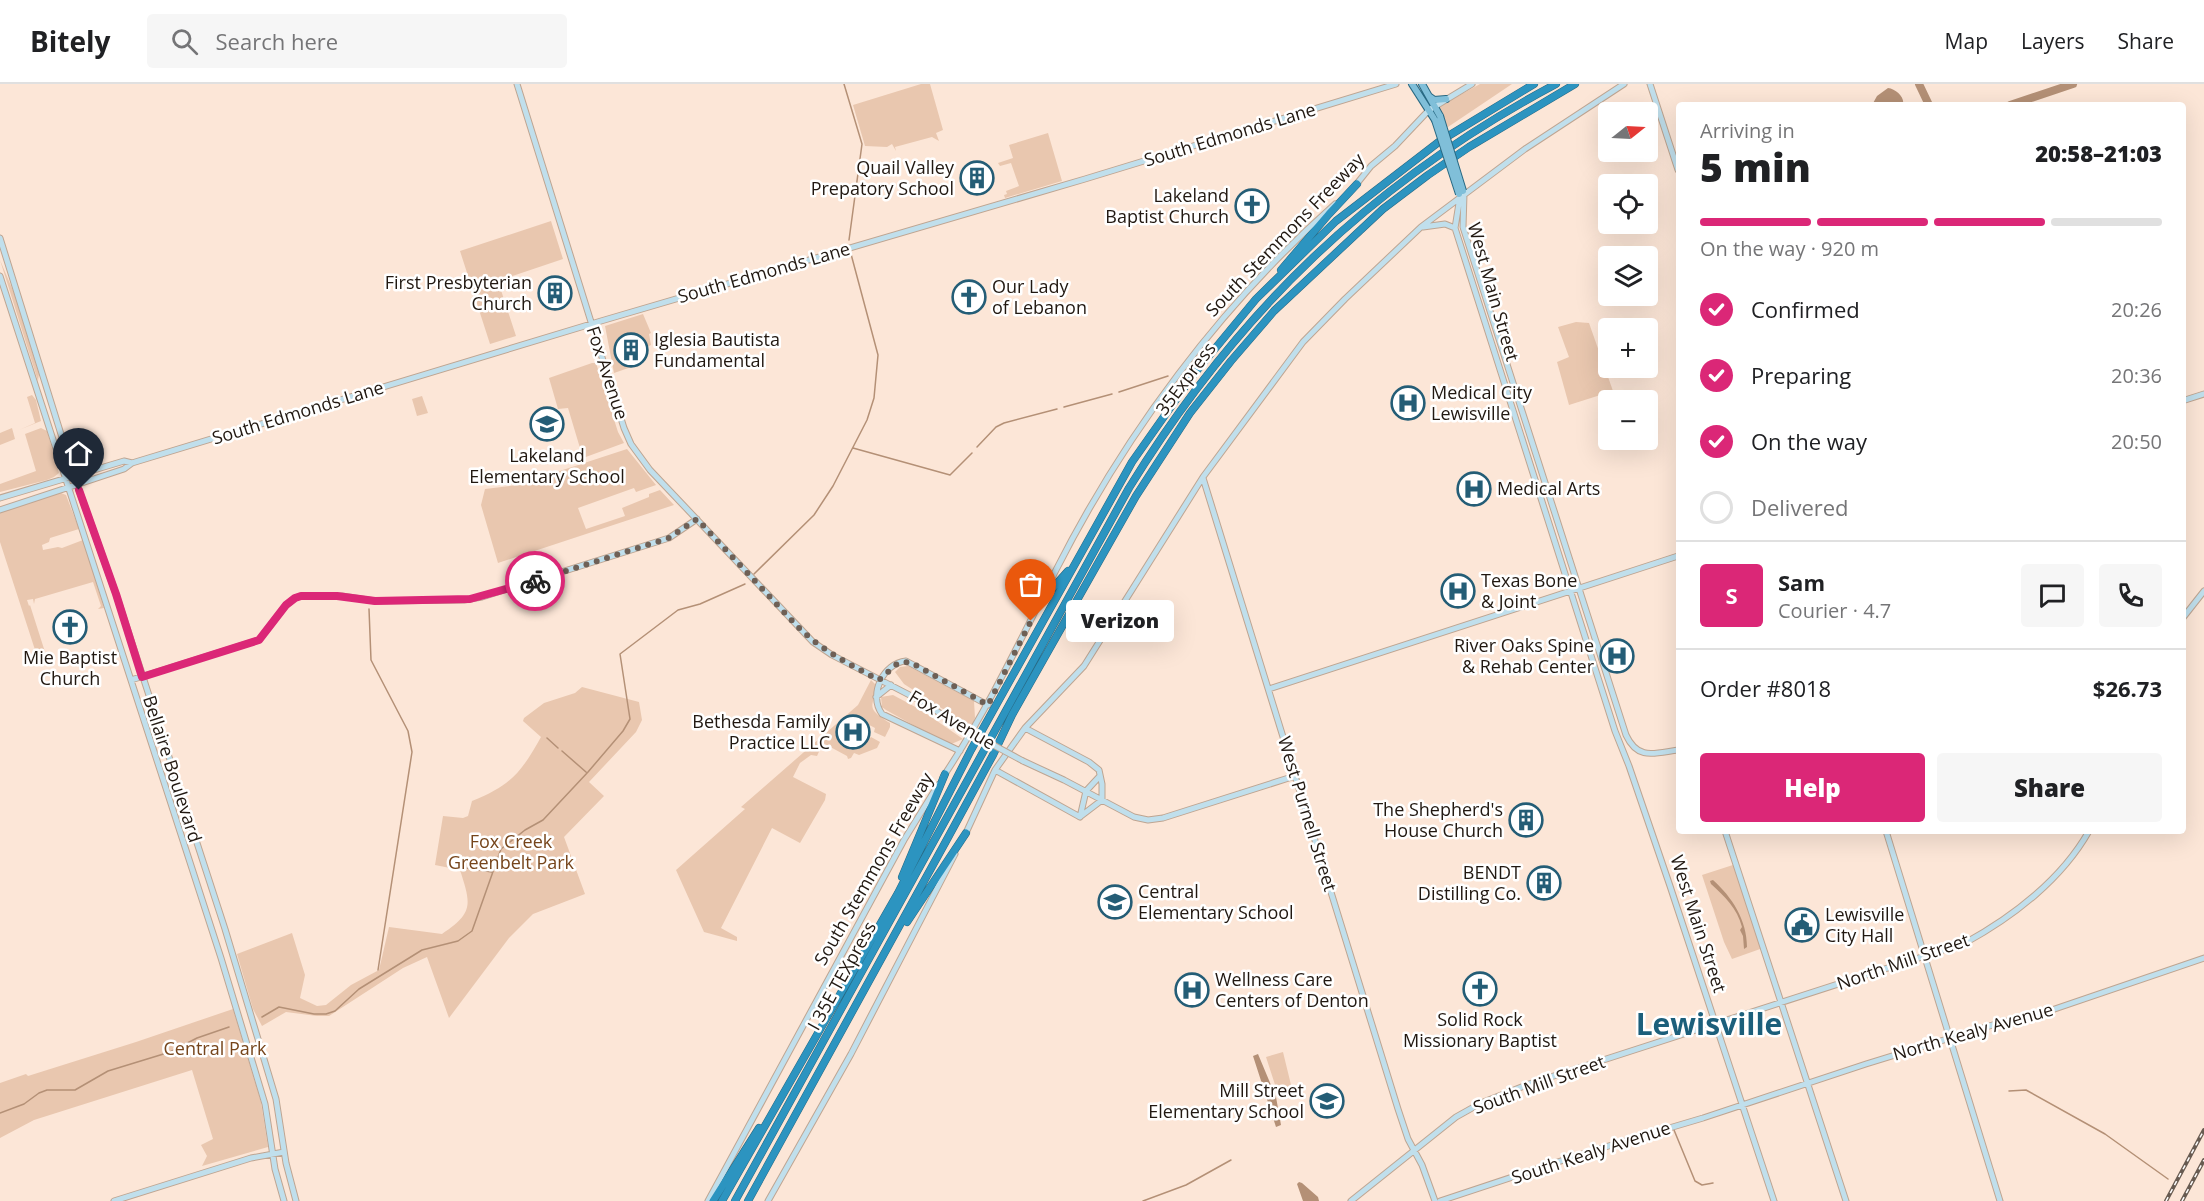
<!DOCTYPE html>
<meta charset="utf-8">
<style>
:root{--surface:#fff;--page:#f6f6f6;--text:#202124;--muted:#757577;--line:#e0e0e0;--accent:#db2777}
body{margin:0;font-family:"Open Sans",sans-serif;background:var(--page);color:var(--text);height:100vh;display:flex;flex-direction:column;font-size:22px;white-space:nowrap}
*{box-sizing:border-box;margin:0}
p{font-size:20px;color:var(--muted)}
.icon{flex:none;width:33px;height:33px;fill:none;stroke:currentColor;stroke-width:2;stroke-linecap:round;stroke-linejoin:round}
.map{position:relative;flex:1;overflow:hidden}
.panel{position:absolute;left:1676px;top:18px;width:510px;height:732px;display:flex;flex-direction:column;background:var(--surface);border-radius:6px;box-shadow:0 6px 24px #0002}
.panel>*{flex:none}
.needle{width:39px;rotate:72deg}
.tools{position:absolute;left:1598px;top:18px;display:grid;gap:12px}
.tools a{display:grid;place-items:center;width:60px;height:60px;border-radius:6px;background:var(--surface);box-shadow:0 6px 24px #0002;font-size:30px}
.pin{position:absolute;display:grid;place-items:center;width:51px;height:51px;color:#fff;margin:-62px -26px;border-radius:50% 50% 50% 0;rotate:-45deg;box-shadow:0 0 6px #0007}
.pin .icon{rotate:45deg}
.courier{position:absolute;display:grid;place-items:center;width:60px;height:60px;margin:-30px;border:4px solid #db2777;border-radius:50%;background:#fff;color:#222;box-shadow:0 2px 8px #0007}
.bubble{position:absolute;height:42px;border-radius:6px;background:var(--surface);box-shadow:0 6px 24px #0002;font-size:20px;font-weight:800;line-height:42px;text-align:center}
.headline em{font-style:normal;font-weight:800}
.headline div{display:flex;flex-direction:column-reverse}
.headline{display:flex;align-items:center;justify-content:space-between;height:102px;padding:0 24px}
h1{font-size:39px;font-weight:800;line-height:45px}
.bar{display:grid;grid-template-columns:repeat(4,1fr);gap:9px 6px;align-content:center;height:72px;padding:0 24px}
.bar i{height:8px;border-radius:4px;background:var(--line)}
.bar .on{background:var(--accent)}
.bar p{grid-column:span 4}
.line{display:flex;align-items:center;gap:15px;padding:0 24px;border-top:2px solid var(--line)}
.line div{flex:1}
.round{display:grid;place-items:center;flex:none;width:63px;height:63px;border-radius:6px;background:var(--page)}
ol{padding:0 24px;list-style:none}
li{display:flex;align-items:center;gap:18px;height:66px}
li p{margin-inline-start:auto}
li .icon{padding:6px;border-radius:50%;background:var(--accent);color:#fff;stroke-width:4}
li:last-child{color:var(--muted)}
li i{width:33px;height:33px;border:3px solid var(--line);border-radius:50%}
.button{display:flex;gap:12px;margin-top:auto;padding:12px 24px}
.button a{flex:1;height:69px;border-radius:6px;background:var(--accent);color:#fff;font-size:24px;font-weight:800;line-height:69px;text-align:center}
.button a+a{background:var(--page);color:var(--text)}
header{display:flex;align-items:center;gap:36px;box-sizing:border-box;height:84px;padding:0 30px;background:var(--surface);border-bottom:2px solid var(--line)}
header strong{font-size:28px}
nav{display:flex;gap:33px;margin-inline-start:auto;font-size:21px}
.search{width:420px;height:54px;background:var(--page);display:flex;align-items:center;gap:15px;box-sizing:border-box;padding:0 21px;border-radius:6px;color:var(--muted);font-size:22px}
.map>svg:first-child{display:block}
</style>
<header>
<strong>Bitely</strong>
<div class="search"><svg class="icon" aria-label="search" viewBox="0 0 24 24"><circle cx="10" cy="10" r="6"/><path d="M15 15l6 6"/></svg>Search here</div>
<nav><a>Map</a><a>Layers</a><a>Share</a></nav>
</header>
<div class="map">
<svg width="2204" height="1117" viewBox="0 0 2204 1117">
<rect width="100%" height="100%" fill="#fce6d7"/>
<!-- green -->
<path fill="#e9c7af" d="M921 0H930L943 46 936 49 939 57 932 53 895 63 896 67 892 60 887 63 865 62 853 21Z
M1480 0H1512L1445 45 1431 27Z
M1048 49 1062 97 1005 114 1004 111 1007 110 1006 107 1019 102 1011 79 1000 82 998 79 1013 74 1009 61Z
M551 137 563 175 498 197 516 252 490 260 460 167Z
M0 176 14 209 39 290 38 297Z
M643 230 651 249 649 250 651 261 644 264 638 273 640 280 614 289 605 242Z
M1576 238 1589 239 1613 307 1569 321 1557 278 1569 273 1558 243Z
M592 279H596L618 348 624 359 583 374 568 324 558 325 549 294Z
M32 311 36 316 41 337 19 346 35 339 27 313Z
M422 312 428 329 417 332 412 315Z
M12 344 15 355 0 361V349Z
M41 344 47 347 59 389 54 393 47 396 0 408V400L36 387 25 350Z
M627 365 656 401 636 408 634 404 578 424 586 445 625 432 622 424 649 413V410L660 406 674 421 498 479 481 421 485 405 517 401Z
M61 409 66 411 79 445 50 454 49 458 42 461 43 466 58 463 62 464 83 456 104 524 98 525 101 522 93 498 35 515 34 520 33 515 27 516 29 522 30 521 45 568 37 572 0 458V428Z
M908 582 974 617 975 634 971 643 904 600 895 588 900 583Z
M871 596 875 600C876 623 862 622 890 639V643L885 653 874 648 875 644 856 634 843 649 850 666 863 661 871 653 880 658 877 664 859 671 854 669 851 674 848 675 847 672 823 659 817 672 811 671 800 679 793 693 826 710 825 716 800 759 772 744 721 844 737 853V857L704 848 676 786 745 725 741 723 858 621Z
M582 603 639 618 642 636 636 648 589 698 604 712 564 753 585 810 533 830 509 854 449 934 427 873 403 884 329 932H317L286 928 262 942 253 925 237 870 292 849 305 891 300 914 317 922 326 921 351 901 379 886 389 843 442 850C474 829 471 820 460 786L435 781 443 732 463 734 468 732 472 717C510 702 521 689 541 653L523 637 524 634 544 619 575 609Z
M893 611 921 626 963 655 949 661 886 626 882 623 881 613Z
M1736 780 1763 864 1732 875 1724 858 1702 791Z
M233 925 261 1018 268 1063 202 1082 207 1072 201 1061 213 1055 192 986 34 1036 0 1054V999L26 990 28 992 136 958Z
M1283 968 1292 1005 1278 1010 1266 973Z"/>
<!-- water -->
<path fill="#b49076" d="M1888 4C1896 5 1905 13 1903 21H1872L1877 12Z
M1713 796C1732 813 1747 836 1747 863L1744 865 1743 852 1740 846 1742 843C1737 824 1725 813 1711 800L1710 797Z
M1258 970 1276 1013 1281 1041 1276 1043 1253 972Z
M1299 1098 1302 1099 1318 1113 1319 1117H1303L1297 1100Z"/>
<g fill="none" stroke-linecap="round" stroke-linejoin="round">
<!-- stream -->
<path stroke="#b49076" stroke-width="1.5" d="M844 0 862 60 849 156
M1119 308 1168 292
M1064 323 1112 310
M977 363 996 343 1004 339 1057 325
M853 364 950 391 972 369
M754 490 814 431 833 402 867 336 874 314 878 271 851 170
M369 525 371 576 408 647 412 668 378 886
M547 654 558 664
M562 667 586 688
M467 784 492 788
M262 933 279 923 314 930H326L335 927 359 905 422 866 458 857 472 847 501 765 525 746 543 736 588 688 623 647 630 635 620 570 678 526 700 520 745 500
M2009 1007 2026 1006 2105 1050 2168 1095
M0 1029 24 1020 39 1009 47 1006H75L108 987 170 968 197 954 229 943
M1674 1046 1695 1097 1702 1101 1713 1099
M1143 1117 1186 1101 1231 1076"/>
<!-- river -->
<path stroke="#b49076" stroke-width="8" d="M1919 0 1929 21
M2010 21 2073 0"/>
<!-- secondary casing -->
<g stroke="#bea592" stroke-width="7">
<path id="secondary" d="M517 0 624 344 631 360 650 386 813 558 832 571 925 619 960 643
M1650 0 1678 86
M1355 102 1371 82 1395 62 1429 26 1472 0
M1464 110 1463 143 1626 651C1638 677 1655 669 1678 666
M1460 113 1455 144 1615 647 1629 682 1670 802 1774 1117
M1423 143 1445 140 1455 144
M0 154 74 392 116 510 225 845 276 1015 286 1079 296 1117
M0 192 221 874 265 1020 275 1085 284 1117
M2182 317 2204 310
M1203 394 1398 1025 1408 1055 1422 1081 1435 1117
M0 414 124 377 132 379
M0 426 124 385 132 379 601 237 1085 95 1396 0
M2182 535 2204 507
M131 596 259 556 286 521 295 514 301 512H342L375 517 464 516 482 513 669 454 697 435
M1269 605 1678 472
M876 613 891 601
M1025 644 1089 678 1099 686 1102 700V716
M960 667 882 630C868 611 883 579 906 577L988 621
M1023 677 1064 696 1134 733 1148 736 1163 734 1295 692
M995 686 1080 733
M943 693C987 627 1020 557 1056 486 1125 350 1220 222 1335 120
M1081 732 1102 716
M1080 733 1086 707 1099 693
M1725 747 1846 1117
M1886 747 2000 1117
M965 751 995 686 1025 644 1084 582 1203 393 1303 258 1345 215 1421 143 1525 65 1624 0
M114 1117 251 1074 284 1068
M708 1117 904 756 938 701
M768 1117 851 970 955 770
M1351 1117 1456 1033 1481 1019 1529 1000 1965 859C2013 833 2062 795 2089 747
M1440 1117 1585 1069 1703 1034 1866 980 1999 939 2040 930 2204 874"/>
</g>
<!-- primary casing -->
<g stroke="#286983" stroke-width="8">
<path id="primary" d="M1412 0 1435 36
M1422 0 1440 32
M1430 13 1434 16 1446 15"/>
</g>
<!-- highway casing -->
<g stroke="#286983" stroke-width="8">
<path id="highway" d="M1281 186 1329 130 1357 100
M1042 516 1068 487
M902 793 945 690
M907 838 966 749
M713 1117 759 1044
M722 1117 898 809 971 666 1132 378 1194 290 1256 215 1336 137 1440 57 1534 0
M735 1117 1129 404C1238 227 1372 98 1556 0
M748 1117 945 759 993 671 1012 631 1136 412 1190 329 1231 277 1274 227 1383 125 1428 91 1469 63 1575 0"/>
</g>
<!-- secondary -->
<use href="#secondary" stroke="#c0dfec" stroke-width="5"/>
<!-- primary -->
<use href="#primary" stroke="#80bfd9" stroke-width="6"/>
<!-- highway -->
<use href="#highway" stroke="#2c94c0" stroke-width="7"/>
<!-- rail casing -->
<g stroke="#685b51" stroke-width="4">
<path id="rail" d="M2166 1117 2204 1046
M2182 1117 2204 1076"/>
</g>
<!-- rail -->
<use href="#rail" stroke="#fff" stroke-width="1.5" stroke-dasharray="4.5" stroke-linecap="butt"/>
<!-- secondary-bridge casing -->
<g stroke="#bea592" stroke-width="7" stroke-linecap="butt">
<path id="secondary-bridge" d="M960 643 1023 677"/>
</g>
<!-- primary-bridge casing -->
<g stroke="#286983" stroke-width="8" stroke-linecap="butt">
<path id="primary-bridge" d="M1440 32 1463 107
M1435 36 1459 110"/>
</g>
<!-- secondary-bridge -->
<use href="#secondary-bridge" stroke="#c0dfec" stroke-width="5"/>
<!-- primary-bridge -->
<use href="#primary-bridge" stroke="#80bfd9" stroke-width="6"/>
</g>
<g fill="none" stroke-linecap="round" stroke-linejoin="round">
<!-- done -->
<path stroke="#6e6056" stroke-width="6" stroke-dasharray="0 10.8" d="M535 497 669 454 697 435 797 542C821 566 849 580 879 596L898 579 910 578 988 621 1031 537"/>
<!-- route -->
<path stroke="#db2777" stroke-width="8" d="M79 406 116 510 142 593 259 556 286 521 295 514 301 512H337L375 517 470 515 535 497"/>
</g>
<!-- icons -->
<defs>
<g id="building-ring" transform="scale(1.725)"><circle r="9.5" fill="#fff" stroke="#245d76" stroke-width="1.5"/><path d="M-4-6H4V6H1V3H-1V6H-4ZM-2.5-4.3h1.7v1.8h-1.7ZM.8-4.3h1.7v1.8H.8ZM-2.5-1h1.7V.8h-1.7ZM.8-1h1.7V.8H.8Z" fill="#245d76"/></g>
<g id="church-ring" transform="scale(1.725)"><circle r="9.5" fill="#fff" stroke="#245d76" stroke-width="1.5"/><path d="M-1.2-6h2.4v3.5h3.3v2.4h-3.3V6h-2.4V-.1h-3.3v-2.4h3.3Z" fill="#245d76"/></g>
<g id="hospital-ring" transform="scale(1.725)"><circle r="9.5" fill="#fff" stroke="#245d76" stroke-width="1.5"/><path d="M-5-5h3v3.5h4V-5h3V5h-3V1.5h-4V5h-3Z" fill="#245d76"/></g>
<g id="school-ring" transform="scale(1.725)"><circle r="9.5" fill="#fff" stroke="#245d76" stroke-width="1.5"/><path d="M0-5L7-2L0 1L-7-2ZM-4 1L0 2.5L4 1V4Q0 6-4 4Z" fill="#245d76"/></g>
<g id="civic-ring" transform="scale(1.725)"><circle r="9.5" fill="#fff" stroke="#245d76" stroke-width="1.5"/><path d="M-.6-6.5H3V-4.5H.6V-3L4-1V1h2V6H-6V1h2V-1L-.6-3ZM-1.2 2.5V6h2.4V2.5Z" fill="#245d76"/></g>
</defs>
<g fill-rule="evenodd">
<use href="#building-ring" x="977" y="94"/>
<use href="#church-ring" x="1252" y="122"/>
<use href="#building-ring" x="555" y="209"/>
<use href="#church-ring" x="969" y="213"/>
<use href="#building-ring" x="631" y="266"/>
<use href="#hospital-ring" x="1408" y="319"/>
<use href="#school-ring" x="547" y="340"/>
<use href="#hospital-ring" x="1474" y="405"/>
<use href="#hospital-ring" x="1458" y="507"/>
<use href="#church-ring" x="70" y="543"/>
<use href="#hospital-ring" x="1617" y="572"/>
<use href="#hospital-ring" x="853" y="648"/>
<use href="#building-ring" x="1526" y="736"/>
<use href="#building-ring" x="1544" y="799"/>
<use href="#school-ring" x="1115" y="818"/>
<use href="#civic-ring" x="1802" y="841"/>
<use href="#church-ring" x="1480" y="905"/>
<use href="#hospital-ring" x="1192" y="906"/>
<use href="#school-ring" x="1327" y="1017"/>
</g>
<g text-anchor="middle" stroke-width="5" stroke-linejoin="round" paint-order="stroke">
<!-- street labels -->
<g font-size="18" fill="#211811" stroke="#fff">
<text transform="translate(1230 51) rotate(-17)" y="6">South Edmonds Lane</text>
<text transform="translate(1285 151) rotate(-46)" y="6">South Stemmons Freeway</text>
<text transform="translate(764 189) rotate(-16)" y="6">South Edmonds Lane</text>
<text transform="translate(1493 208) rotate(74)" y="6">West Main Street</text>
<text transform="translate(607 289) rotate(72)" y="6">Fox Avenue</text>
<text transform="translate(1186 295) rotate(-53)" y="6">35Express</text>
<text transform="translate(298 329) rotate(-17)" y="6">South Edmonds Lane</text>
<text transform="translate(952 636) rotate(31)" y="6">Fox Avenue</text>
<text transform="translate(172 685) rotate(72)" y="6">Bellaire Boulevard</text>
<text transform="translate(1307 730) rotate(73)" y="6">West Purnell Street</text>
<text transform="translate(874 785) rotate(-60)" y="6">South Stemmons Freeway</text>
<text transform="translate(1698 840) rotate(72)" y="6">West Main Street</text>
<text transform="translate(1903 878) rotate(-19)" y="6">North Mill Street</text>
<text transform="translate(842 892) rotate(-61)" y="6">I 35E TEXpress</text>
<text transform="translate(1973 948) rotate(-16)" y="6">North Kealy Avenue</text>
<text transform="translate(1539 1001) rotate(-20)" y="6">South Mill Street</text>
<text transform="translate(1591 1069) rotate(-18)" y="6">South Kealy Avenue</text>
</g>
<!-- poi labels -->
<g font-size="18" fill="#211811" stroke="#fff" text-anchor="end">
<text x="954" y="90">Quail Valley<tspan x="954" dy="21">Prepatory School</tspan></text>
<text x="1229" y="118">Lakeland<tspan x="1229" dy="21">Baptist Church</tspan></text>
<text x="532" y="205">First Presbyterian<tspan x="532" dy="21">Church</tspan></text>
<text x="992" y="209" text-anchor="start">Our Lady<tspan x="992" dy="21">of Lebanon</tspan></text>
<text x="654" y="262" text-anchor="start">Iglesia Bautista<tspan x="654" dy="21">Fundamental</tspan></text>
<text x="1431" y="315" text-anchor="start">Medical City<tspan x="1431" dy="21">Lewisville</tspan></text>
<text x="547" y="378" text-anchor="middle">Lakeland<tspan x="547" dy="21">Elementary School</tspan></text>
<text x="1497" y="411" text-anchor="start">Medical Arts</text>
<text x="1481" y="503" text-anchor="start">Texas Bone<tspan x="1481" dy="21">&amp; Joint</tspan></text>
<text x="1594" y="568">River Oaks Spine<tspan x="1594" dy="21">&amp; Rehab Center</tspan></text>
<text x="70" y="580" text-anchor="middle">Mie Baptist<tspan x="70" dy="21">Church</tspan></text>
<text x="830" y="644">Bethesda Family<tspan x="830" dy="21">Practice LLC</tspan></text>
<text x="1503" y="732">The Shepherd's<tspan x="1503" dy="21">House Church</tspan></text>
<text x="1521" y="795">BENDT<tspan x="1521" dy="21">Distilling Co.</tspan></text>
<text x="1138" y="814" text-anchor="start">Central<tspan x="1138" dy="21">Elementary School</tspan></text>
<text x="1825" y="837" text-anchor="start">Lewisville<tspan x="1825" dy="21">City Hall</tspan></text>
<text x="1215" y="902" text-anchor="start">Wellness Care<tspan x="1215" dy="21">Centers of Denton</tspan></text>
<text x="1480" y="942" text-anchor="middle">Solid Rock<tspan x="1480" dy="21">Missionary Baptist</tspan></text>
<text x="1304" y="1013">Mill Street<tspan x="1304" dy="21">Elementary School</tspan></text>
</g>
<!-- park labels -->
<g font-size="18" fill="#76451b" stroke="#fff">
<text x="511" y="764">Fox Creek<tspan x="511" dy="21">Greenbelt Park</tspan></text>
<text x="215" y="971">Central Park</text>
</g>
<!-- town labels -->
<g font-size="30" font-weight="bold" fill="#1c5f7b" stroke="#fff">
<text x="1709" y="951">Lewisville</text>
</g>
</g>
</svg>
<div class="tools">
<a><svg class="needle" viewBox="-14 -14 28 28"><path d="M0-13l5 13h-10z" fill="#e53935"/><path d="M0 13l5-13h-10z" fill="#757577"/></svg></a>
<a><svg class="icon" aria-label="locate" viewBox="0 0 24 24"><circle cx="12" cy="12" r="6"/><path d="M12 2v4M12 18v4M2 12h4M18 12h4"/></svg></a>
<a><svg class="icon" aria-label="layers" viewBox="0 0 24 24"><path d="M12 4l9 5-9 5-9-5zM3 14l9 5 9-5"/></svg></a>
<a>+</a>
<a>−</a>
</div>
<div class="pin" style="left:1031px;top:537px;background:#ea580c"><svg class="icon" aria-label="bag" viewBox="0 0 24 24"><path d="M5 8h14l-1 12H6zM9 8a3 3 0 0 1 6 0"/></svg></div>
<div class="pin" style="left:79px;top:406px;background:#1f2937"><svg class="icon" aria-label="home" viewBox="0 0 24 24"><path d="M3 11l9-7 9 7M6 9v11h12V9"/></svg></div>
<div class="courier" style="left:535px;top:497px"><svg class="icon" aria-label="bike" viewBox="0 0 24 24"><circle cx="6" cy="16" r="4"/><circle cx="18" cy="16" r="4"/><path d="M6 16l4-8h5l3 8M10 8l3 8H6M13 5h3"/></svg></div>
<div class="bubble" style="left:1066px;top:516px;width:108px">Verizon</div>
<section class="panel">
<div class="headline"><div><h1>5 min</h1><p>Arriving in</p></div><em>20:58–21:03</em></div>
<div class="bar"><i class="on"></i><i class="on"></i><i class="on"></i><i></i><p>On the way · 920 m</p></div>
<ol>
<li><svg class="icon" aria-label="check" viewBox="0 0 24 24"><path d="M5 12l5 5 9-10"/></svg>Confirmed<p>20:26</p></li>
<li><svg class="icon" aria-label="check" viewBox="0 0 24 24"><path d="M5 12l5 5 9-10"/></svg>Preparing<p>20:36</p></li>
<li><svg class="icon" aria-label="check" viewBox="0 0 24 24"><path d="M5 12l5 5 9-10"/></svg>On the way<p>20:50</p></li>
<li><i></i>Delivered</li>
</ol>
<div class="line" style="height:108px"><b class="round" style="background:var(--accent);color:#fff">S</b><div><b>Sam</b><p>Courier · 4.7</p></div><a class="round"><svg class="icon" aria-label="chat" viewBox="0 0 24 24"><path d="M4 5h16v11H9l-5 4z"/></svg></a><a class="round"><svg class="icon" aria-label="phone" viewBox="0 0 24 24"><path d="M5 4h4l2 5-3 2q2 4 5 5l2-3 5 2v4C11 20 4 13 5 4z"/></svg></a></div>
<div class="line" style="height:78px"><div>Order #8018</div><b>$26.73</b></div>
<div class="button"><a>Help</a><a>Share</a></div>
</section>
</div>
